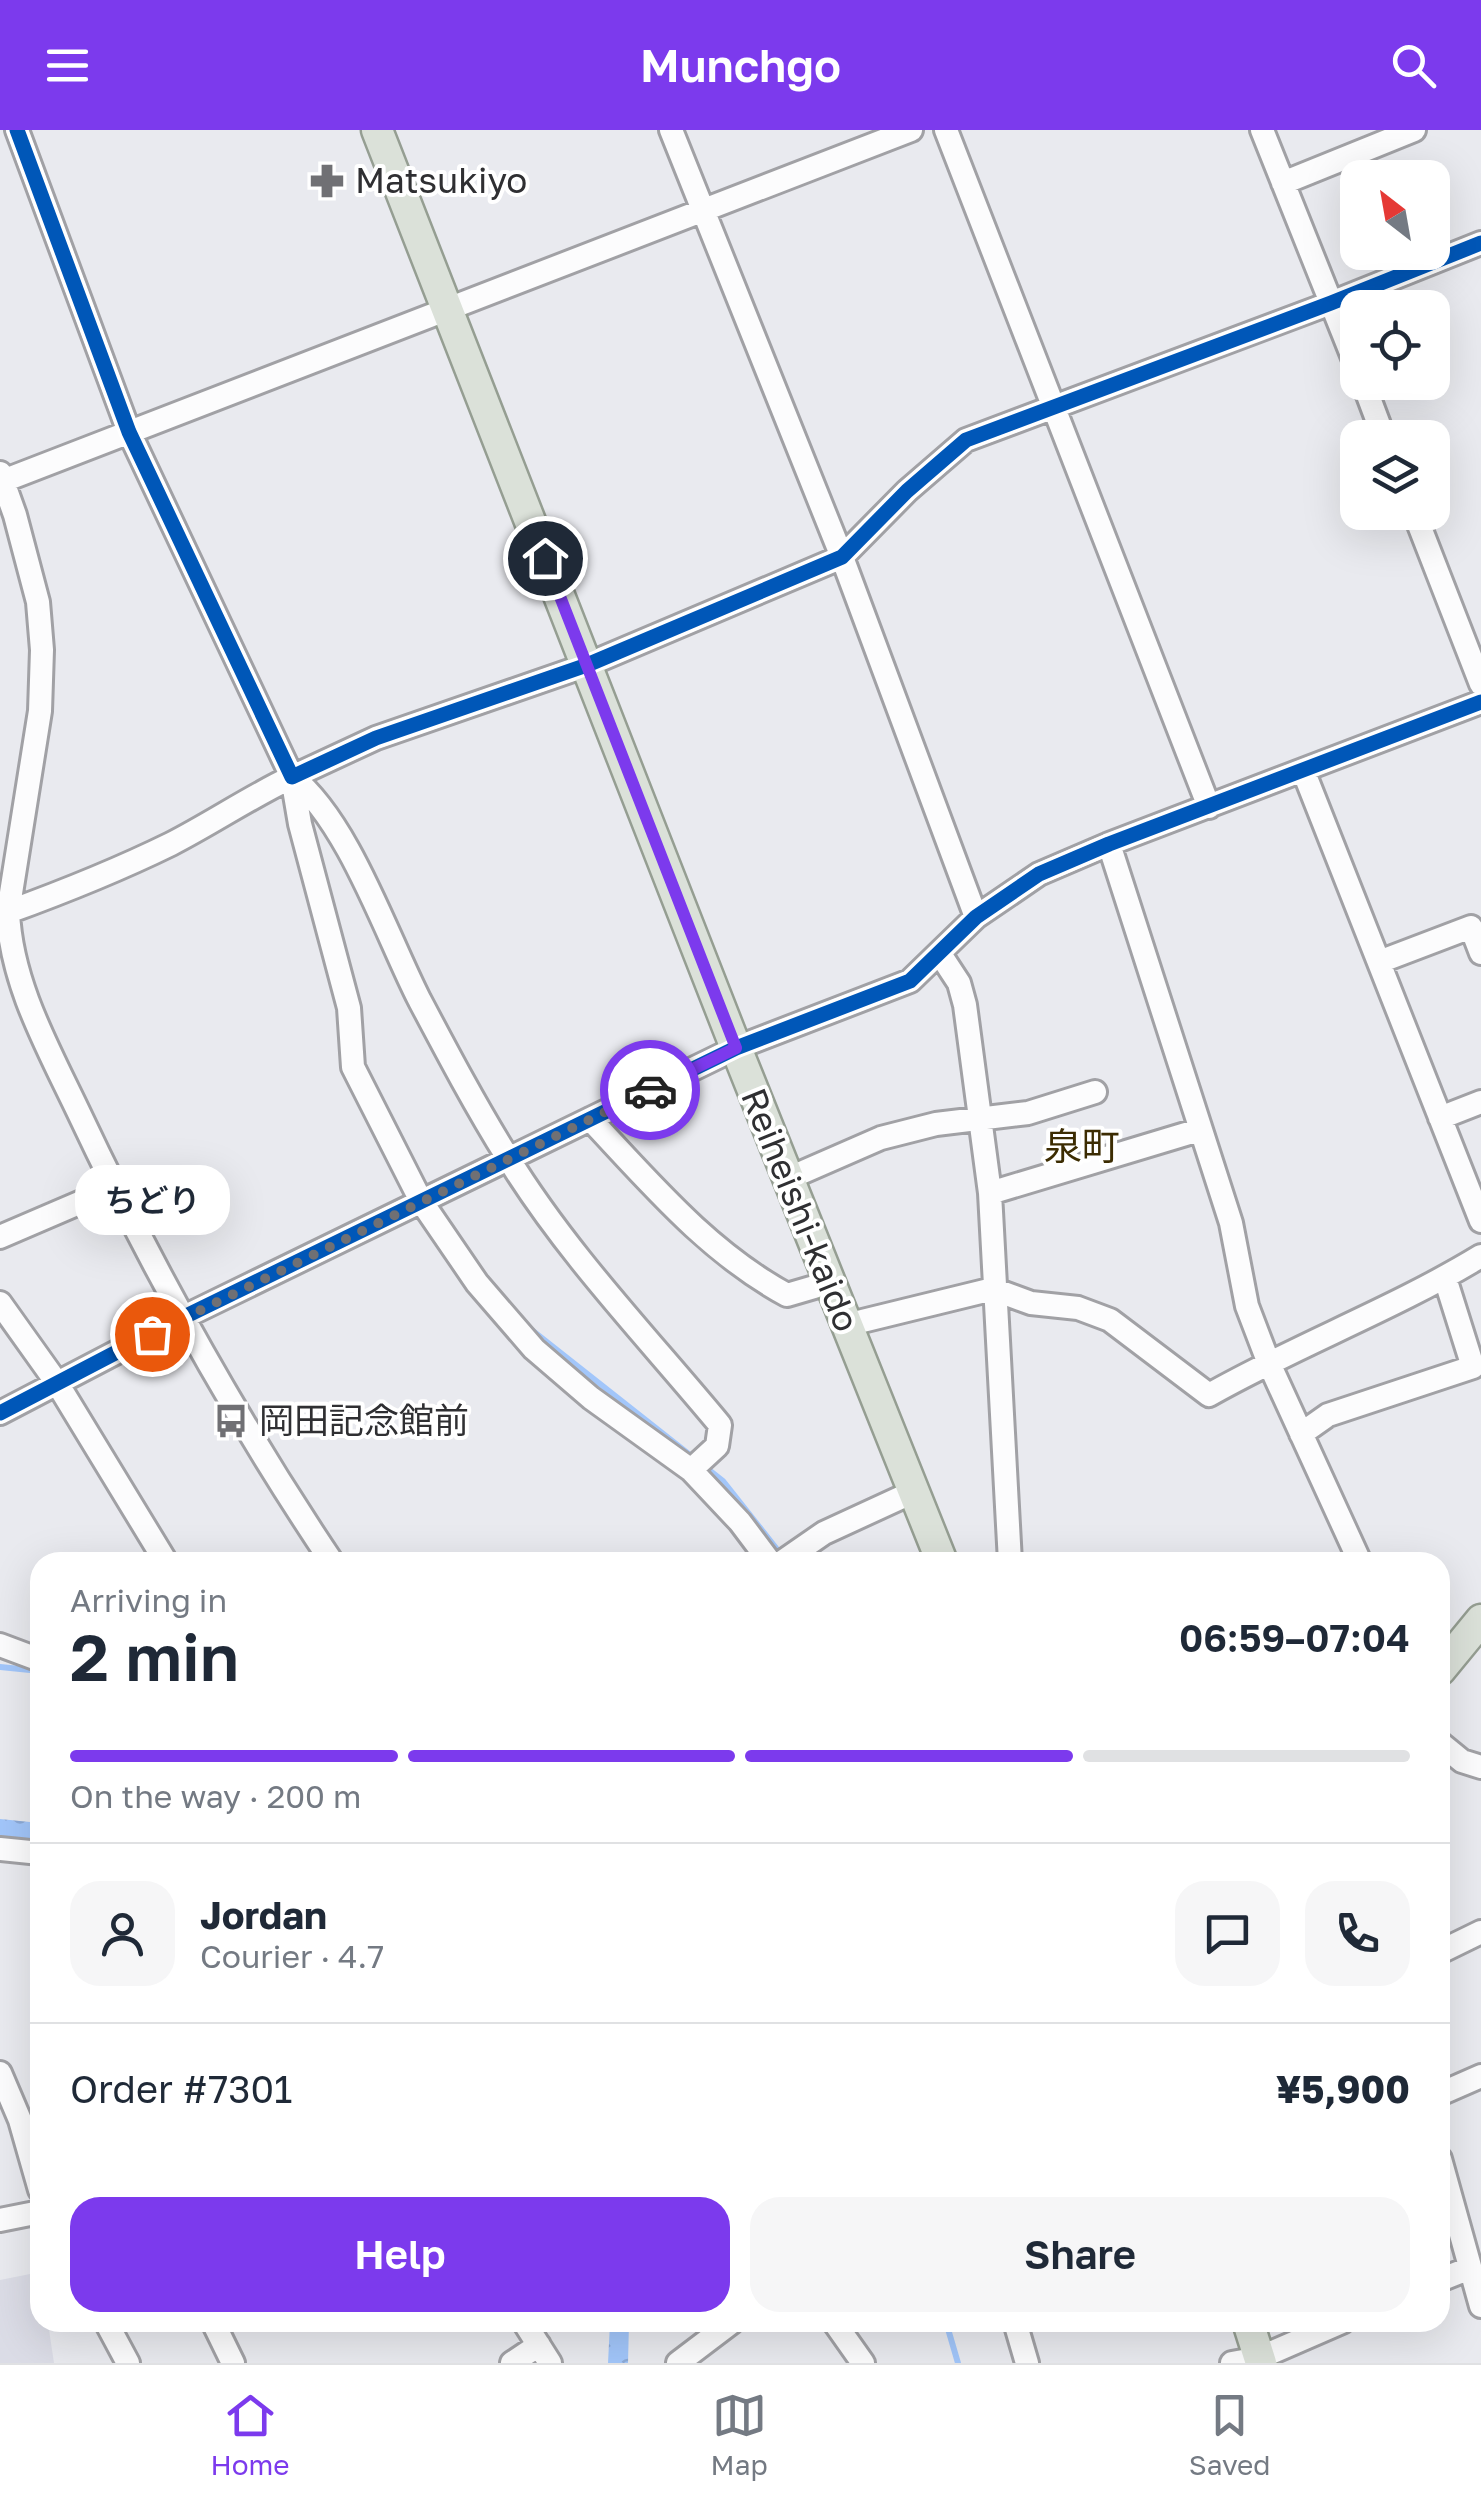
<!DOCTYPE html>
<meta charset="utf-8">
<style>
:root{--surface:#fff;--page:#f6f6f7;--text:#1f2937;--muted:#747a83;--line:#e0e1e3;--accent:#7c3aed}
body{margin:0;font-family:"Golos Text","Noto Sans JP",sans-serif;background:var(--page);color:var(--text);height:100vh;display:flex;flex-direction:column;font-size:38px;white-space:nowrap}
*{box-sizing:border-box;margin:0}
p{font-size:32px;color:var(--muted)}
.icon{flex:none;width:55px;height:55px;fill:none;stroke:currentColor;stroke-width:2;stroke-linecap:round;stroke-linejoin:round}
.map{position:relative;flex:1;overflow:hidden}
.side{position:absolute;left:30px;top:1422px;width:1420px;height:780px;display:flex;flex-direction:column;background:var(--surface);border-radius:30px;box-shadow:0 10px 40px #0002}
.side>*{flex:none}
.needle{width:65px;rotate:329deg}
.fabs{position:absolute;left:1340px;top:30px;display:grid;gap:20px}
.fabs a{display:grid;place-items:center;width:110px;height:110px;border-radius:20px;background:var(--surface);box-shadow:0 10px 40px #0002;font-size:50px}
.pin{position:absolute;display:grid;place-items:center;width:85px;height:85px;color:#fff;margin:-42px;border:5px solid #fff;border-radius:50%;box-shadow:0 2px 10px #0007}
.courier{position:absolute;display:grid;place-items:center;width:100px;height:100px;margin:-50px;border:8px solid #7c3aed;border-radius:50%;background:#fff;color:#222;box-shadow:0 2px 12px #0007}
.bubble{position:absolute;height:70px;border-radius:30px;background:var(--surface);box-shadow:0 10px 40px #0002;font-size:32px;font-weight:600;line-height:70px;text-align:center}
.overview em{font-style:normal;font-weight:600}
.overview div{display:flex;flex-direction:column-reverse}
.overview{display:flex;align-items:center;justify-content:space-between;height:170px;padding:0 40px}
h1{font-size:65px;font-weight:600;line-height:75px}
.bar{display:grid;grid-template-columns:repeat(4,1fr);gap:15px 10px;align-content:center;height:120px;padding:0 40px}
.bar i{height:12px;border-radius:8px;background:var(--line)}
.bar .active{background:var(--accent)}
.bar p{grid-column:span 4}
.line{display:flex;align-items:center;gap:25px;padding:0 40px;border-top:2px solid var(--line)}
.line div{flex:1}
.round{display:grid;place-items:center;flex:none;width:105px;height:105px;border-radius:30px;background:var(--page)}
.primary-button{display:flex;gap:20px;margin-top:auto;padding:20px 40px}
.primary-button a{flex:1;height:115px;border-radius:30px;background:var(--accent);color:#fff;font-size:40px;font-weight:600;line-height:115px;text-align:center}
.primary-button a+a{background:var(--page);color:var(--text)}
header{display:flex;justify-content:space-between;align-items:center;height:130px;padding:0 40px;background:var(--accent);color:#fff;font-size:45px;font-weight:600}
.menu{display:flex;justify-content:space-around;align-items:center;height:140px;border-top:2px solid var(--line);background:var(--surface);font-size:28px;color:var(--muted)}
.menu a{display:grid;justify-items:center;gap:5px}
.menu .active{color:var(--accent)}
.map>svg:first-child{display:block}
</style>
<header><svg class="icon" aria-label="menu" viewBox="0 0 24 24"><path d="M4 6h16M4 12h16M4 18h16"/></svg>Munchgo<svg class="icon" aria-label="search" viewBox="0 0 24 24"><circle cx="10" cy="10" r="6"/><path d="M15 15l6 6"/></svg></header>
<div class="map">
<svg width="1481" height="2233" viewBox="0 0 1481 2233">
<defs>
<pattern id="water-ripples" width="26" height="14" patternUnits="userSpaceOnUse" patternTransform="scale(2.5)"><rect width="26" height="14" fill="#a2c6fa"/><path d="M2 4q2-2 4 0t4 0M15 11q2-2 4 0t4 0" fill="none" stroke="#8caad7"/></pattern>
</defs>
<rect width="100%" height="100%" fill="#e9eaef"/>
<!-- built -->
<path fill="#dbdce6" d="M40 2142V2192L48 2193 54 2233H0V2150Z"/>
<!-- water -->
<path fill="url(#water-ripples)" d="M0 1689 40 1693V1715L0 1709Z
M610 2193H629L628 2233H608Z"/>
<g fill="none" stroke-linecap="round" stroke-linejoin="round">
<!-- stream -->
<path stroke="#a2c6fa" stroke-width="6" d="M533 1201 723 1351 783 1427
M0 1537 40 1541
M946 2192 958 2233"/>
<!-- minor casing -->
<g stroke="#a1a1a5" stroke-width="28">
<path id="minor" d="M17 0 129 302 292 647 376 608 587 535 842 427 907 361 966 310 1331 173 1481 113
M671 0 842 427 976 787
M946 0 1209 677
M1262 0 1358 240
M1283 53 1414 0
M1363 252 1384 308
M0 343 15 385 38 472 42 520 40 581 8 782C11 853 48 918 78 981 150 1134 238 1292 332 1432
M3 351 911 0
M1414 382 1481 554
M1303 640 1481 1091
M292 647 300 694 349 878 353 937 421 1071 477 1153 534 1219 591 1268 691 1340 740 1392 770 1432
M292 647C348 691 386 804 419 869 447 922 476 977 508 1028 567 1124 648 1208 720 1295L717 1316 691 1340
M1109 714 1231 1093 1247 1176 1268 1231 1360 1432
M0 776 8 782C63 762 118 740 171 714 212 693 250 667 292 647
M940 824 959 853 965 875 990 1063 1010 1432
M1379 832 1471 797 1481 823
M1440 988 1481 972
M590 989C651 1054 708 1122 787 1165L828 1153
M787 1049 881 1008 936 994 1028 983 1095 962
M990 1063 1199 1000
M0 1107 114 1058
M0 1173 57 1253 166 1432
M846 1195 993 1159 1031 1173 1078 1178 1110 1190 1209 1265C1297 1215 1394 1179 1481 1126
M0 1283 184 1187 736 918 910 851 976 787 1039 744 1109 714 1481 572
M1301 1304 1328 1285 1473 1237 1445 1148
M782 1432 824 1403 913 1362
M0 1515 40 1530
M1440 1613 1462 1631 1481 1637
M0 1719 40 1723
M1440 1822 1481 1802
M0 1943 20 1990 40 2060
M1440 1964 1481 1946
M1440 2029 1481 2176
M0 2090 40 2082
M1440 2150 1470 2138
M106 2192 128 2233
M213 2192 233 2233
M524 2192 550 2233
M834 2192 863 2233
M1015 2192 1027 2233
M512 2233 539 2215
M678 2233 732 2192
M1232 2233 1259 2228 1342 2192"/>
</g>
<!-- major casing -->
<g stroke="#959e92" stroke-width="35">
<path id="major" d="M377 0 736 918 942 1432
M1440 1540 1481 1490
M1248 2192 1261 2233"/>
</g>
<!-- minor -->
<use href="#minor" stroke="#fcfcfd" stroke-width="22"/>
<!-- major -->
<use href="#major" stroke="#dbe1d9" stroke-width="30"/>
<!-- cycleway casing -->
<g stroke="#fff" stroke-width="21">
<path id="cycleway" d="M17 0 129 302 292 647 376 608 587 535 842 427 907 361 966 310 1331 173 1481 113
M0 1283 184 1187 736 918 910 851 976 787 1039 744 1109 714 1481 572"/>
</g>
<!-- cycleway -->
<use href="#cycleway" stroke="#0057b8" stroke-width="15"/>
</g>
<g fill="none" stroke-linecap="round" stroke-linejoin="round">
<!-- done -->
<path stroke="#707074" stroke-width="10" stroke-dasharray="0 18" d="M152 1204 650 960"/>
<!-- route -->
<path stroke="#7c3aed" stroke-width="12" d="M545 428 736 918 650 960"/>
</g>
<!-- icons -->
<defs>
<g id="pharmacy-bare" transform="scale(2.7)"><path d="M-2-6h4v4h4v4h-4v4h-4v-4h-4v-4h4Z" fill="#707074" stroke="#fff" stroke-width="2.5" paint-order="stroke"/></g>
<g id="bus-bare" transform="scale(2.7)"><path d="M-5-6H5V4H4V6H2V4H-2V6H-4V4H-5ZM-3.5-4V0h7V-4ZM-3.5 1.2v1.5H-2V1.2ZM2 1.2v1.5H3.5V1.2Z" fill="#707074" stroke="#fff" stroke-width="2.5" paint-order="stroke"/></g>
</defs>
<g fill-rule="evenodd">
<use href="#pharmacy-bare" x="327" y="51"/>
<use href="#bus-bare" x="231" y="1291"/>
</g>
<g text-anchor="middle" stroke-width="8" stroke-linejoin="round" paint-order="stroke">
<!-- poi labels -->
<g font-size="35" fill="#2f2f32" stroke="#fff" text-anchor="start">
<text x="355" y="63">Matsukiyo</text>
<text x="259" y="1303">岡田記念館前</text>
</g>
<!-- street labels -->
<g font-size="35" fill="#2f2f32" stroke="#fff">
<text transform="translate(800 1080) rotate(68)" y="12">Reiheishi-kaido</text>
</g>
<!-- neighbourhood labels -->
<g font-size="38" fill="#3c2c02" stroke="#fff">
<text x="1082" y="1030">泉町</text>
</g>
</g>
</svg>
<div class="fabs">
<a><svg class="needle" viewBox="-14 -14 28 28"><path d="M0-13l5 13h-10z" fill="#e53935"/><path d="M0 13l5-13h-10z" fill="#747a83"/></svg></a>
<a><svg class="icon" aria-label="locate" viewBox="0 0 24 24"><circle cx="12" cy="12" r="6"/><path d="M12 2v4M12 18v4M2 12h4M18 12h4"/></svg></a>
<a><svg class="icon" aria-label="layers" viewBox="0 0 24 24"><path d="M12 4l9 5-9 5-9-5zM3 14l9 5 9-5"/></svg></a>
</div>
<div class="pin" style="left:152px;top:1204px;background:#ea580c"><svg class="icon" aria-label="bag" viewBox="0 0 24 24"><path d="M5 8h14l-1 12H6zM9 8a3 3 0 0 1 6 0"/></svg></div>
<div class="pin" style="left:545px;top:428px;background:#1f2937"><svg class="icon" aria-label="home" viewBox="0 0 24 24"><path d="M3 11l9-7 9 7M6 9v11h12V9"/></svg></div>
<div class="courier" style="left:650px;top:960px"><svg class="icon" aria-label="car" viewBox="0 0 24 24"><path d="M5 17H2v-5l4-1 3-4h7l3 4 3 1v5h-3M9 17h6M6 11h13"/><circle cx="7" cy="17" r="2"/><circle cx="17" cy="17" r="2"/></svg></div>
<div class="bubble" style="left:75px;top:1035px;width:155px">ちどり</div>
<section class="side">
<div class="overview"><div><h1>2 min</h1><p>Arriving in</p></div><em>06:59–07:04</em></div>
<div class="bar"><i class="active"></i><i class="active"></i><i class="active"></i><i></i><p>On the way · 200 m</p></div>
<div class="line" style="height:180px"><a class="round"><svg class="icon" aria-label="person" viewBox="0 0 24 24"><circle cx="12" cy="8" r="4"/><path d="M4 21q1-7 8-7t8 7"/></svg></a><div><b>Jordan</b><p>Courier · 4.7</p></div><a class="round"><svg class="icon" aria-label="chat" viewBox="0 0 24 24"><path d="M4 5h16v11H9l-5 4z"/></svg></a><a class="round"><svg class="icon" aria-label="phone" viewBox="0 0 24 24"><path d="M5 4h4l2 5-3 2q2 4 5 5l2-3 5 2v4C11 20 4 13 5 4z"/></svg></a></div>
<div class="line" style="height:130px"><div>Order #7301</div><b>¥5,900</b></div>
<div class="primary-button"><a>Help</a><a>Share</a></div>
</section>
</div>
<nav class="menu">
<a class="active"><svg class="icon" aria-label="home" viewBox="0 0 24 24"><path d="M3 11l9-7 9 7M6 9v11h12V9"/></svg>Home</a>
<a><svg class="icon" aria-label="map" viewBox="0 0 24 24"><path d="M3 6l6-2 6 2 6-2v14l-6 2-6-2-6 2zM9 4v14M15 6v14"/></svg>Map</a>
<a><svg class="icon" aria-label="saved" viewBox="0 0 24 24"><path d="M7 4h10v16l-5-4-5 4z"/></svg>Saved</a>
</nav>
